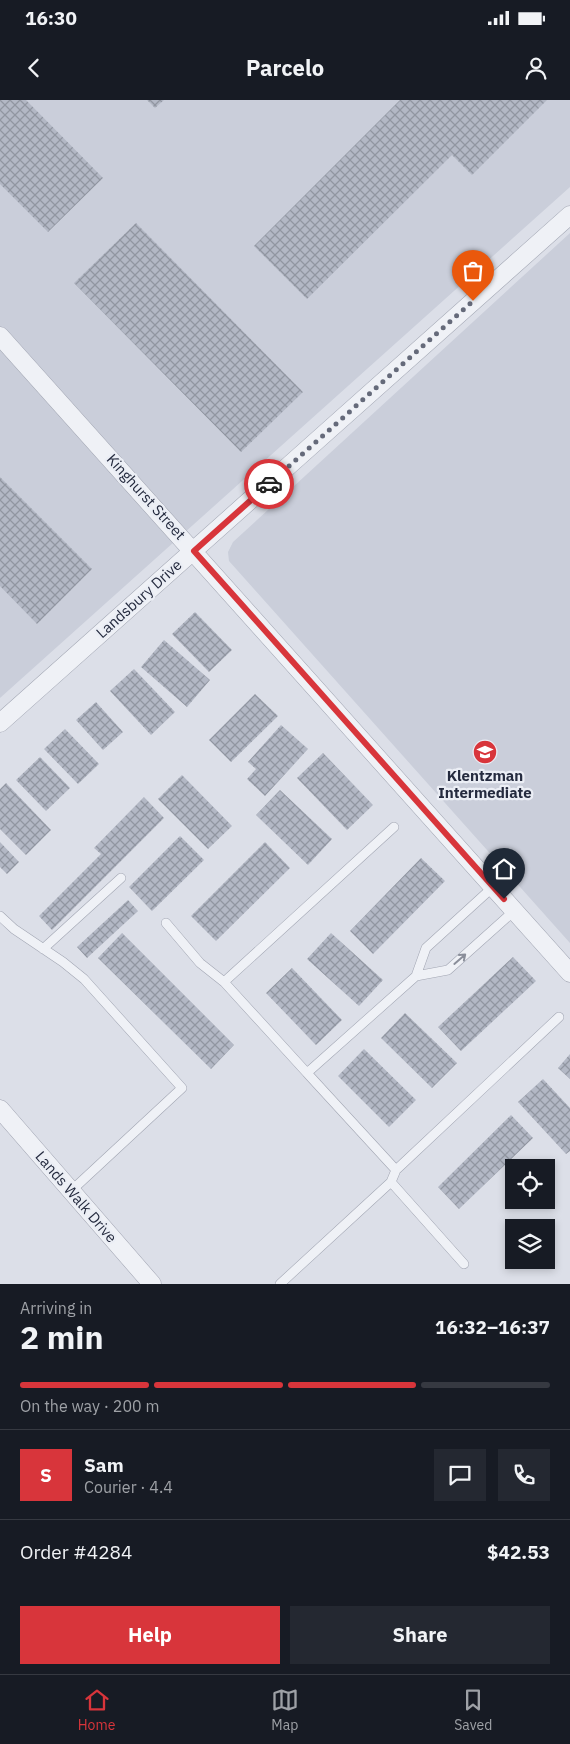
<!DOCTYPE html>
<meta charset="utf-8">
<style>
:root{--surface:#171b24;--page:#242831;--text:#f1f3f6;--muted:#9ea1a6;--line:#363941;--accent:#d8353b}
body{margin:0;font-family:"IBM Plex Sans",sans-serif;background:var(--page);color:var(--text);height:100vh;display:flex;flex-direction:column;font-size:19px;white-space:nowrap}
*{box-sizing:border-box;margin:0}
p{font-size:16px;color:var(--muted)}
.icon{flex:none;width:28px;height:28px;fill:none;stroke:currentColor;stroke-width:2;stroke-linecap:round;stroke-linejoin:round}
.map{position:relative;height:1184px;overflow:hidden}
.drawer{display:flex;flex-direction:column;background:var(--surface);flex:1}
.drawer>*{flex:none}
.tools{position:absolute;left:505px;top:1059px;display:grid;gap:10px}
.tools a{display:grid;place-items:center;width:50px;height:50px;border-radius:0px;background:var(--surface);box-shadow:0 2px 8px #0003;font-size:25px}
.pin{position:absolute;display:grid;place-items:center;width:42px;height:42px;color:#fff;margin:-51px -21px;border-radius:50% 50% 50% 0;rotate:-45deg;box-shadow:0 0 5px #0007}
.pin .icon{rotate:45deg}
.courier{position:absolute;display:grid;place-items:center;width:50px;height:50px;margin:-25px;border:4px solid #d8353b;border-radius:50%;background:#fff;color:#222;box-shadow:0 1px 6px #0007}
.overview em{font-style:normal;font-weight:700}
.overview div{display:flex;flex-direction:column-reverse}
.overview{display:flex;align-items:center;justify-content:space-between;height:85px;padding:0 20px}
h1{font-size:32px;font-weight:700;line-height:38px}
.bar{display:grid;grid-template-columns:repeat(4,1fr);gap:8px 5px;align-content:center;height:60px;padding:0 20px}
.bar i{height:6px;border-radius:4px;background:var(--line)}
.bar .active{background:var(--accent)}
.bar p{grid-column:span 4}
.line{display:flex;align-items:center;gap:12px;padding:0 20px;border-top:1px solid var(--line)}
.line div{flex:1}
.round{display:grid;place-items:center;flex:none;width:52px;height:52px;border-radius:0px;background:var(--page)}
.cta{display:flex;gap:10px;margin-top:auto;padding:10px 20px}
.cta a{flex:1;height:58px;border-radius:0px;background:var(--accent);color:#fff;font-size:20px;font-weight:700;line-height:58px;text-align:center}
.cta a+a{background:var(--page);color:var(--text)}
.status{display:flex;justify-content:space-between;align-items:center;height:35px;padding:0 25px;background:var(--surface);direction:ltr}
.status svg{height:14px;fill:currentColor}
header{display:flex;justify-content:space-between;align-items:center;height:65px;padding:0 20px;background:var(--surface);font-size:22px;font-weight:700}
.menu{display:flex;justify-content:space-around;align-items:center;height:70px;border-top:1px solid var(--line);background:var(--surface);font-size:14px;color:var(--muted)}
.menu a{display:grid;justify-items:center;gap:2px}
.menu .active{color:var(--accent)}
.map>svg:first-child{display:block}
</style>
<div class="status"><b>16:30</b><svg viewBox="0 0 49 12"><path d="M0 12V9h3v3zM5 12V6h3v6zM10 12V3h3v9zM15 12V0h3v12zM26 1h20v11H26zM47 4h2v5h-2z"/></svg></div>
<header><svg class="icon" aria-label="back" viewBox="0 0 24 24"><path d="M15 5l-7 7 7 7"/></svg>Parcelo<svg class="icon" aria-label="person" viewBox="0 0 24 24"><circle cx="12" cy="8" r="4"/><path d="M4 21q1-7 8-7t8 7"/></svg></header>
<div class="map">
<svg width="570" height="1184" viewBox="0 0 570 1184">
<defs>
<pattern id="building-cross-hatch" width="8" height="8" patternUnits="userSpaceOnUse" patternTransform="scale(1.25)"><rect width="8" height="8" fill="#b3b8c5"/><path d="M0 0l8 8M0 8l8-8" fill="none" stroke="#9196a1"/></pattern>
</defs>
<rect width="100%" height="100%" fill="#dcdfe8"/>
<!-- built -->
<path fill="#caceda" d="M0 0H570V87L0 598Z
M570 133V843L229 461 228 452 233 442Z"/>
<!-- building -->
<path fill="url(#building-cross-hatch)" d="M0 0H26L103 78 48 132 0 84Z
M147 0H164L155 8Z
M400 0H547L472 75 452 55 307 199 254 146Z
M136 123 303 292 241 352 74 183Z
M0 377 92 469 37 524 0 486Z
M195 512 232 550 209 572 172 534Z
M164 540 210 580 187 607 141 567Z
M134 569 175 612 151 635 110 591Z
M255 594 278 616 231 662 209 640Z
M96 602 123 632 103 650 76 620Z
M281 625 308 649 265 696 247 679 256 669 248 662Z
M65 629 99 664 78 684 44 649Z
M323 653 373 705 347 730 297 678Z
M40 657 70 688 46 711 16 680Z
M182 675 232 726 208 749 158 699Z
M6 683 51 730 26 755 0 729V689Z
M280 690 332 739 308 765 256 715Z
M144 697 164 718 52 830 39 816 101 754 94 748Z
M180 736 204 760 152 811 129 787Z
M0 742 19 762 7 774 0 767Z
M265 742 290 768 216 841 191 816Z
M421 758 445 781 373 854 350 831Z
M128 800 138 811 87 858 77 847Z
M122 833 234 945 211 969 98 858Z
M331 833 383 880 359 906 307 859Z
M513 857 536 881 461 951 438 927Z
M292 868 342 920 316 945 266 893Z
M405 913 457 963 432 988 381 938Z
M364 949 416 1000 389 1027 338 976Z
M570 954V979L558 968Z
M543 979 570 1008V1051L566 1054 518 1002Z
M511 1015 533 1038 459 1109 438 1087Z"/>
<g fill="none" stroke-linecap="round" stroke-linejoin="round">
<!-- lane casing -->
<g stroke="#a1a5b2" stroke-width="10">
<path id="lane" d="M0 816 14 829 63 862 84 879 182 988 71 1091
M166 823 200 863 224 882
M43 849 121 778
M416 876 448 870 514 811
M307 973 224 882 394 727
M396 1070 307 973 416 876 426 848 493 787
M391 1082 464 1164
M280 1184 391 1082 396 1070 559 917"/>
</g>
<!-- street casing -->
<g stroke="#a1a5b2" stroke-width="19">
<path id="street" d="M0 236 570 873
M0 623 570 115
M0 1009 152 1184"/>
</g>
<!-- lane -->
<use href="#lane" stroke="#eff1f6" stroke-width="9"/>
<!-- street -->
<use href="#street" stroke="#eff1f6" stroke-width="18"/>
</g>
<!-- one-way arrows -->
<defs><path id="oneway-shaft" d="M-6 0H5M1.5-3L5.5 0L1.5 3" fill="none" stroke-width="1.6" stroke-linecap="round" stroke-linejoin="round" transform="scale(1.25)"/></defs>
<use stroke="#8a8e9a" href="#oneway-shaft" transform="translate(460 859) rotate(-41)"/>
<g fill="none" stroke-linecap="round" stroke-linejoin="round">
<!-- done -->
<path stroke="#656a7a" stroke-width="5" stroke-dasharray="0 9" d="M269 384 473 201"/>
<!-- route -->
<path stroke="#d8353b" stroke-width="6" d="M269 384 194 451 504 799"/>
</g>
<!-- icons -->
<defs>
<g id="school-disc" transform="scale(1.25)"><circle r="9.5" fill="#d8353b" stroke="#ebeef5"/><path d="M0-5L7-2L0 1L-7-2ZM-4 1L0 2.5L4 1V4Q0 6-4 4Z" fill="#fff"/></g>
</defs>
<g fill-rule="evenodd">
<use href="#school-disc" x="485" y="652"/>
</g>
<g text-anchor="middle" stroke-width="4.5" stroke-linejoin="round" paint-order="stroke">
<!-- street labels -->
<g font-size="15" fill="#252b3f" stroke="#ebeef5">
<text transform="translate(146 397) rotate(48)" y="5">Kinghurst Street</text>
<text transform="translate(139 499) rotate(-42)" y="5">Landsbury Drive</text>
<text transform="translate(76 1097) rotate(49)" y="5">Lands Walk Drive</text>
</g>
<!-- poi labels -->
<g font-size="15" font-weight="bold" fill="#252b3f" stroke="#ebeef5">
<text x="485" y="681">Klentzman<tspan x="485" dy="17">Intermediate</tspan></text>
</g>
</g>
</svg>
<div class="tools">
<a><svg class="icon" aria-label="locate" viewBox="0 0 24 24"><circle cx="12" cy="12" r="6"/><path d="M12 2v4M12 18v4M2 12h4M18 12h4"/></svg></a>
<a><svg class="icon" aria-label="layers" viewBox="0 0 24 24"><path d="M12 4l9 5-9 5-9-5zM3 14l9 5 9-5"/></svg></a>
</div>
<div class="pin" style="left:473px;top:201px;background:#ea580c"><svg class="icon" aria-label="bag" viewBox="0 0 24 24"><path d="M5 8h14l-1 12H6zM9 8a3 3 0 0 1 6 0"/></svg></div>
<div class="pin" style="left:504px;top:799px;background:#1f2937"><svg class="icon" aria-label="home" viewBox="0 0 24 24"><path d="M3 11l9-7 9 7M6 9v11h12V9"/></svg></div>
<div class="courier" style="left:269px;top:384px"><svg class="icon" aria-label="car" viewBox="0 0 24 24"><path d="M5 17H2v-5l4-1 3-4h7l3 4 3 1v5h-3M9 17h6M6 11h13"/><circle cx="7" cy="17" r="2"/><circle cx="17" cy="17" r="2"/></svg></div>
</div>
<section class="drawer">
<div class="overview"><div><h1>2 min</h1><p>Arriving in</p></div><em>16:32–16:37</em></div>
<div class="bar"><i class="active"></i><i class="active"></i><i class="active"></i><i></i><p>On the way · 200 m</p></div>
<div class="line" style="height:90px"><b class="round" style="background:var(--accent);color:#fff">S</b><div><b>Sam</b><p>Courier · 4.4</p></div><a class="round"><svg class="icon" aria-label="chat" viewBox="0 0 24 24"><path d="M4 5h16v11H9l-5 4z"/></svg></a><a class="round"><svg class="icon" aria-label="phone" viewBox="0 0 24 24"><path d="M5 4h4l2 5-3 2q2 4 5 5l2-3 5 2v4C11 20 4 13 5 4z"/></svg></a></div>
<div class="line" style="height:65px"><div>Order #4284</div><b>$42.53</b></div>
<div class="cta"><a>Help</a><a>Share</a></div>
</section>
<nav class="menu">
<a class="active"><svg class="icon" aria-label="home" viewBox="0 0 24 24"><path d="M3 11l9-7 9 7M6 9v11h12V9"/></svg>Home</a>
<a><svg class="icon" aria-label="map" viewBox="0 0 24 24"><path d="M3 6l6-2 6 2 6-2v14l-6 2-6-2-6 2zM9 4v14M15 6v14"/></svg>Map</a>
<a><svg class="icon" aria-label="saved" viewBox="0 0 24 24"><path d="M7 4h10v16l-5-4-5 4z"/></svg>Saved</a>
</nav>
